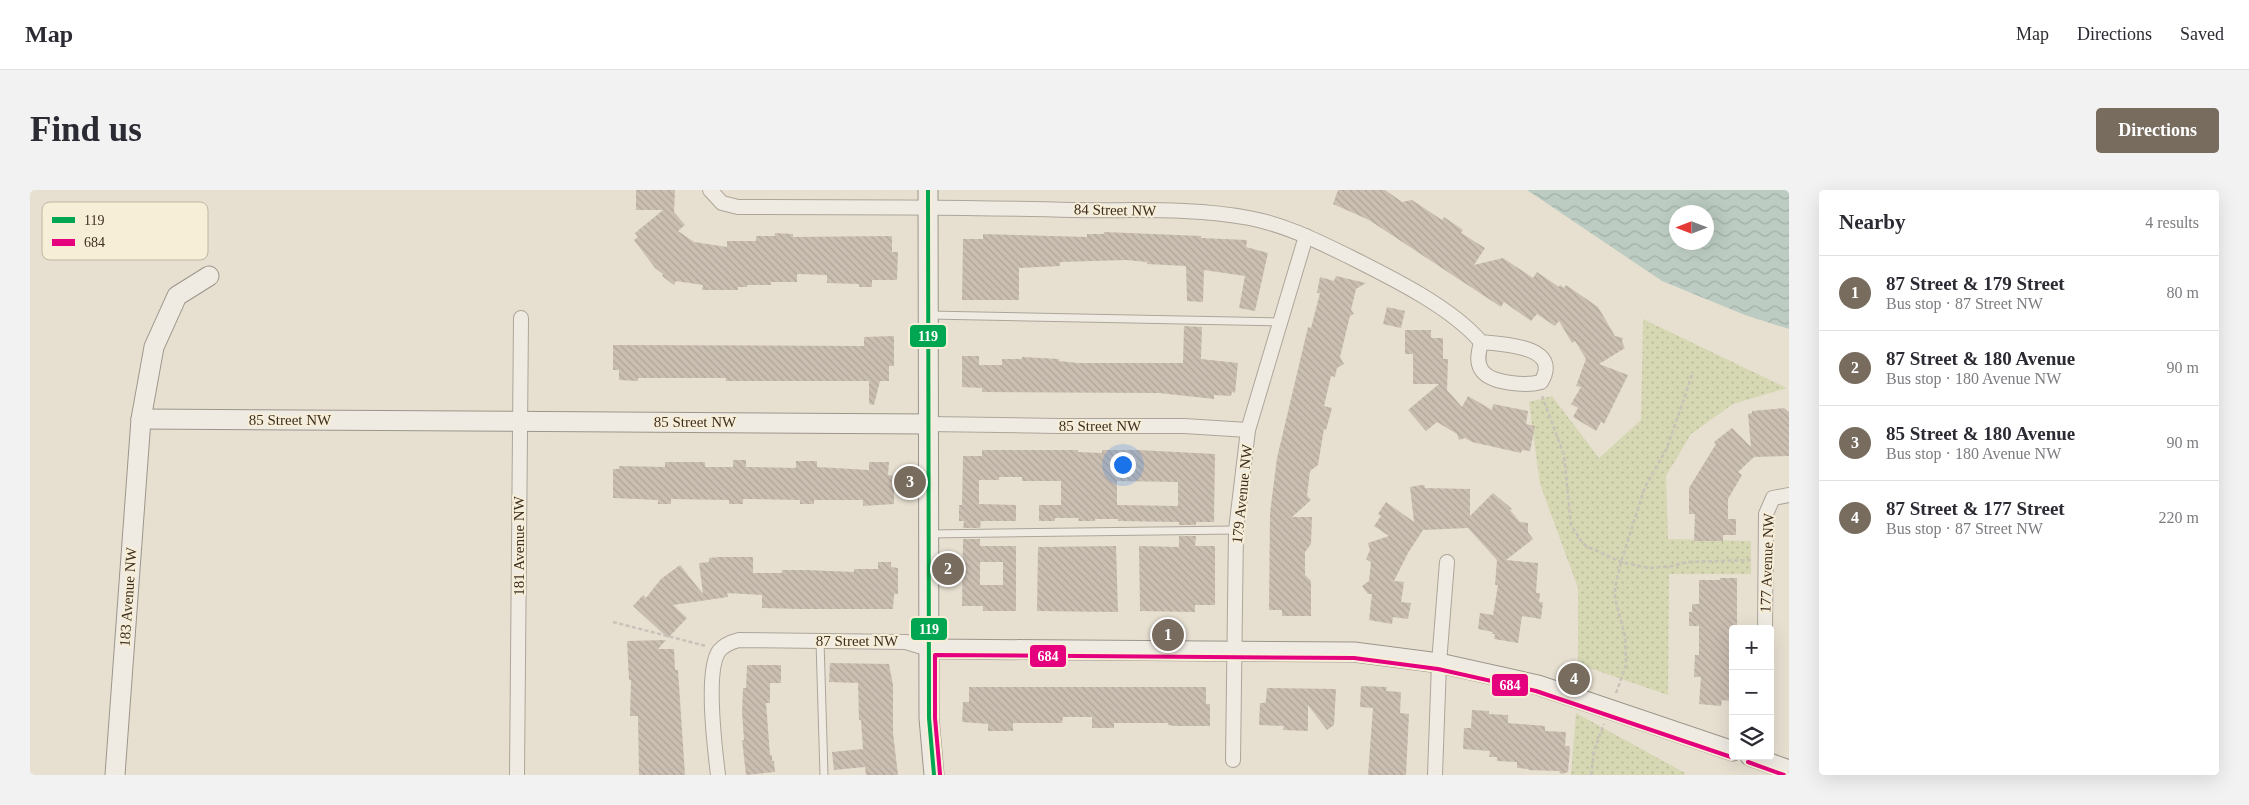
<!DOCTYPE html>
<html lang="en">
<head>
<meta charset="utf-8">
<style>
  :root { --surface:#fff; --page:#f2f2f3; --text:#2b2b33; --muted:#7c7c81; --line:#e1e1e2; --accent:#786c5e }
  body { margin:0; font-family:Georgia,serif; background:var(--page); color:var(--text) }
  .controls { position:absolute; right:15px; bottom:15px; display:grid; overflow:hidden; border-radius:5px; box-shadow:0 5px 20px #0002 }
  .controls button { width:45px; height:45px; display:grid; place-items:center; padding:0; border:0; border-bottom:1px solid var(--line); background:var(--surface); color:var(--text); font:25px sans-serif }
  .compass { position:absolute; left:1639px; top:15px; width:45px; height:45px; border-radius:50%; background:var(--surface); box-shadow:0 5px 20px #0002; rotate:270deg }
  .you { position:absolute; left:1092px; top:274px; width:18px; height:18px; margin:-12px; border:4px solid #fff; border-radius:50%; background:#1a73e8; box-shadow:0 0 0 8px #1a73e833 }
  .badge { display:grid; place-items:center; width:32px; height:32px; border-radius:50%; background:var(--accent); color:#fff; font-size:16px; font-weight:700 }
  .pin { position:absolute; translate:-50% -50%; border:2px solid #fff; box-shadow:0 1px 5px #0006 }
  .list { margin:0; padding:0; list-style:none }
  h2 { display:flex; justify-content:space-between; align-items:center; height:65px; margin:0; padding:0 20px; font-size:21px }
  h2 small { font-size:16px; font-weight:400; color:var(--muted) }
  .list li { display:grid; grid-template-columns:32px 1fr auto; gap:15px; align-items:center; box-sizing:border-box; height:75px; padding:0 20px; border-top:1px solid var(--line) }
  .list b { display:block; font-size:19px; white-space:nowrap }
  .list p { margin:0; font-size:16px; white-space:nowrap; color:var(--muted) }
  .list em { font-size:16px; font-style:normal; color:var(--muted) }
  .icon { flex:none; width:28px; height:28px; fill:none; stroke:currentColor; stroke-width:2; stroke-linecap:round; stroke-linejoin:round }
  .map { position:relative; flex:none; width:1759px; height:585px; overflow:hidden; border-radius:5px }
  header { display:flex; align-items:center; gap:30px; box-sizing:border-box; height:70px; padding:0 25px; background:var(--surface); border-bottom:1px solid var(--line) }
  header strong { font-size:24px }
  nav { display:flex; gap:28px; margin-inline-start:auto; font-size:18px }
  .intro { display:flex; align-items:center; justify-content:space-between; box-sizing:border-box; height:120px; padding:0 30px }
  h1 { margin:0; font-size:35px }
  .button { padding:12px 22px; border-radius:5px; background:var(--accent); color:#fff; font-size:18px; font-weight:700 }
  main { display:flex; gap:30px; padding:0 30px }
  aside { flex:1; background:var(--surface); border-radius:5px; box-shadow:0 5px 20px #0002 }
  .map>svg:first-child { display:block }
  .park { fill:url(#park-dots) }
  .water { fill:url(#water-waves); fill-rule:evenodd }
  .building { fill:url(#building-back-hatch); fill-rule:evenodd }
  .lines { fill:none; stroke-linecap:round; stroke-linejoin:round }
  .lane-casing { stroke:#ada599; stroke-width:9 }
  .street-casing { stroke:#ada599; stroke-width:16 }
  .secondary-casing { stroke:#9c958a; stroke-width:21 }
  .path { stroke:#c8c2b9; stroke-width:2.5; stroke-dasharray:4 2.5; stroke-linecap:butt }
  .lane { stroke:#efebe3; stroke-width:7 }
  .street { stroke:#efebe3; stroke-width:14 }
  .secondary { stroke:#efebe3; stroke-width:19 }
  .bus-1-casing { stroke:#f7eed8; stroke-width:8 }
  .bus-2-casing { stroke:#f7eed8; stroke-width:8 }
  .bus-1 { stroke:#00a651; stroke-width:4 }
  .bus-2 { stroke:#e5007d; stroke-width:4 }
  .labels { text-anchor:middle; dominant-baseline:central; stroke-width:4; stroke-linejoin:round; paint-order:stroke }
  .street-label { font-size:15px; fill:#3d2e20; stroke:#f7eed8 }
  .key { fill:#f7eed8; stroke:#bfb4a1; stroke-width:1 }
  .key-label { font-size:14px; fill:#3d2e20 }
  .line-badge { stroke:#f7eed8; stroke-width:2 }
  .badge-label { font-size:14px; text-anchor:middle; font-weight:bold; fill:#fff }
</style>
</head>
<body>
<header>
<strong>Map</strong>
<nav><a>Map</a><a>Directions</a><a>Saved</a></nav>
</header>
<div class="intro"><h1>Find us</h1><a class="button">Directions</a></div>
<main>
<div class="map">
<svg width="1759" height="585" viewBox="0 0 1759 585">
  <defs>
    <pattern id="park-dots" width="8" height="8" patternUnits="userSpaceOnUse" patternTransform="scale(1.25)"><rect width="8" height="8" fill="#d6d7b3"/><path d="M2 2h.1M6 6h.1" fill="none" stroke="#b9b99a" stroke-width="1.8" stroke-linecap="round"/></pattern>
    <pattern id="water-waves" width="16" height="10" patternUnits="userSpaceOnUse" patternTransform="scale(1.25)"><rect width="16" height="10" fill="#bcccc2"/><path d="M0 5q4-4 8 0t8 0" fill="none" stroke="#a2b0a6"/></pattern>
    <pattern id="building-back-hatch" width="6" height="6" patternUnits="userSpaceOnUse" patternTransform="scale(1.25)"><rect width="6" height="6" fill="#cbbfb2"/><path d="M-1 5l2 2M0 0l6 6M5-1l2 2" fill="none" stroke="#afa499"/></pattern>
  </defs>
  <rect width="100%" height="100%" fill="#e7e0d1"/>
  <g class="park">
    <path d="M1613,129L1757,198L1703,214L1661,244L1636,286L1638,349L1721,351V384H1639L1638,505L1548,474V398L1510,294L1499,212L1522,206L1569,268L1611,230Z"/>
    <path d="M1546,523L1655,583L1654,585H1541Z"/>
  </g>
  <path class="water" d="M1497,0H1759V139L1715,125L1632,91ZM1646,22H1676V52H1646Z"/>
  <g class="building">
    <path d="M606,0H645L644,22L655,35L648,41L664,52L697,57V51H726V46H745V43L763,44V47L862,46V62H868L867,90H842V97H829V94L797,93V85L767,84V92H741V95H717V97H708V100H672L673,95L646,91L644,95L632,86L633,84L625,78L604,50L608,47L605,43L633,20H606Z"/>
    <path d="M1308,0H1355L1372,12L1382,10L1412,30L1414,27L1433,40L1431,43L1455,58L1444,75L1473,68L1503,88L1507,82L1529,97L1530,95L1534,98L1536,95L1568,117L1585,146L1593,148L1592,152L1595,158L1569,174L1598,185L1574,234L1571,232L1566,241L1543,227L1548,218L1541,214L1551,197L1546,196L1556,169L1545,151L1542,153L1529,131L1525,136L1507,124L1501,131L1474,112L1471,117L1339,30L1303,14Z"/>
    <path d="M1074,42L1171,46V48L1217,50L1216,57L1238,63L1225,121L1209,118L1215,86L1174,80L1173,112L1157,111L1156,76L1117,74V72L1096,70L1030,72V76L989,78V110H932L933,49H953V44L1057,47V44H1074Z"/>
    <path d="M1306,86L1336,93L1326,99L1321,120L1324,124L1320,126L1310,167L1314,174L1307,178L1305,187L1301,186L1294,216L1302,218L1296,240L1294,239L1288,275L1280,281L1277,306L1281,310L1262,327H1282L1281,354L1275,362V385L1281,391V426H1252V420H1239L1240,323L1247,268L1278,137L1281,138L1290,103H1287L1290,87L1304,91Z"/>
    <path d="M1357,117L1375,121L1371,138L1353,134Z"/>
    <path d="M1154,136L1172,137L1171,169L1208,173L1205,203L1202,202L1201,206L1184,205V209L1129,203L952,202V198L932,197V166H949V175H972V169H992V167L1029,169V171L1048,173H1153Z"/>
    <path d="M1375,140H1401V148H1413V169H1418L1417,200L1432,217L1438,206L1462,220L1463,214L1498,221L1496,234L1505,236L1500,261L1492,260L1491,263L1442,252L1435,248L1429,250L1427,244L1407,232L1396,241L1378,220L1409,194H1383V164H1375Z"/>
    <path d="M864,146V176H859V191H850L844,215L839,214V191H696V188H608V191L589,190V180H583V155L834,156V147Z"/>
    <path d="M1754,218L1759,222V266L1724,267L1708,282L1712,285L1698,309V329H1706V345H1693V351H1664L1665,324H1659V298L1686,254L1684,252L1702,238L1721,257L1718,224L1722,223V221Z"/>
    <path d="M952,260H1048V262L1072,263V260H1108L1185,264L1184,332H1166V335H1149V332L1088,331V329H1065V331H1048L1049,328H1025V331H1009V315H1031V291H992V287H969V290H949V314L986,315V331H951L950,338H933L934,331H929V315H932L933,266H952ZM1087,291L1148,292V316L1087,315Z"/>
    <path d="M703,270H716V277L766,278V271H787V277L839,280V272H859L858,285L864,286V314L833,316V310H784V314H770V310L713,309V314H699V310L641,309V314H628V310L583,308V279H589V276L635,277V272H675V277H703Z"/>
    <path d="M1392,295H1394L1395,298L1440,299V326L1463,303L1482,319L1480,320L1490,332L1498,333V342L1503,349L1476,370L1508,373L1506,403H1510L1509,412H1513L1511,429L1492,426L1488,453L1464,449L1465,444H1462L1463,442L1448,439L1450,423L1463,425L1468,395H1465L1467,370L1438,338L1393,340L1378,363L1364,391L1374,392L1371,412L1381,413L1378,429L1363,427L1362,434L1339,430L1342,404H1338L1332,396L1339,391L1341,372L1336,369L1340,360L1338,353L1359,346L1344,336L1351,326L1348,324L1356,312L1384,332L1380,297Z"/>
    <path d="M1149,346H1166L1165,356H1185V415H1165V422L1110,421L1109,356L1149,357Z"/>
    <path d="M933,349H950V356H986V421H953V416H932ZM950,372H973V395H950Z"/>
    <path d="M1086,356L1088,422L1007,421L1008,357Z"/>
    <path d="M689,367H723V383H752V380H776L824,382V379H848V372H861V377L868,378V404H864L863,419H770L732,418V405L697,403L698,407L643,415L657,428L638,448L603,416L613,405L616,408L631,389L650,375L673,404L669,373L679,372V368Z"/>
    <path d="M1690,388H1707V435H1703V511L1692,510L1691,516L1669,514L1671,487H1664L1665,465H1669V436H1659V422H1662V414H1669V390H1690Z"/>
    <path d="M636,450L628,459H644L645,480H648L655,585H609L608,526H600L601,490H599L597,451Z"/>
    <path d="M800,473L859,474L863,495V543L868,585H836L835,577L804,580L802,562L833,559L831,530H829L828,493L799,492Z"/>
    <path d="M717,475H751V493H740V513H736L740,565H742V571H744L745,582L716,585L712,550H714L712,522L713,498H716Z"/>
    <path d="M1331,496L1357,497L1356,501L1371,502L1370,523L1379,524L1376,585H1338L1343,518L1330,517Z"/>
    <path d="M939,497H1176V514H1180V536H1145L1138,535V533H1084V538H1062V527H1033L1032,533H983V541H958V534L932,532L933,512H939Z"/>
    <path d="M1237,498L1306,499L1304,535L1297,540L1278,515V541L1253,540L1254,536L1229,535L1230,513H1235L1236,510Z"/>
    <path d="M1442,520L1459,521V524L1478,525V533L1515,536V541L1536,542L1535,556H1539L1540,559L1538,582L1531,584L1529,581L1498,580V579L1487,578V572L1467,571V567H1459L1460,561L1433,559L1434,538H1441Z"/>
  </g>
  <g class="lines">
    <g class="lane-casing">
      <g id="lane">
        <path d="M899,125L1250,132"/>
        <path d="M899,344L1206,340"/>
        <path d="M790,451L794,585"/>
      </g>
    </g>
    <g class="street-casing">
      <g id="street">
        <path d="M680,0L692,13L708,17C820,17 932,17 1044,20C1102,21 1162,17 1219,28C1256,35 1287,51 1320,67C1362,88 1421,117 1451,152C1449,161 1446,171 1451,179C1459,194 1497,196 1511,192C1533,156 1473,154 1451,152"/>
        <path d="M898,234L1029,236H1154L1218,240"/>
        <path d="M1735,439L1736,324L1743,308L1759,305"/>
        <path d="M1203,570L1206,340L1218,240L1276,46"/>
        <path d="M487,585L491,128"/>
        <path d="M688,585C685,560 675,481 689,461C694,455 701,452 709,450L876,452L899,459"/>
        <path d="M1405,585L1409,473L1417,372"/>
      </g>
    </g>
    <g class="secondary-casing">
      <g id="secondary">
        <path d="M898,0L899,528L904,585"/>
        <path d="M111,229L898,234"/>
        <path d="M899,459L1324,462L1409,473L1508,495L1703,561"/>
        <path d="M1720,566L1759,580"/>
        <path d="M85,585L111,229L124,157L147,106L179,86"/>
      </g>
    </g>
    <g class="path">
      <path d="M1512,206L1534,265L1541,335L1551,351L1556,356L1591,372L1619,378L1642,376L1658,372L1721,370"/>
      <path d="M583,432L676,456"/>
      <path d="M1586,503L1596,475L1595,446L1585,408V398L1591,372L1615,297L1637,258L1662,185"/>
      <path d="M1561,585L1564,561L1574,534"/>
    </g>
    <use href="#lane" class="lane"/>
    <use href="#street" class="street"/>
    <use href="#secondary" class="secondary"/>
    <g class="bus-1-casing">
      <path id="bus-1" d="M898,0L899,528L904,585"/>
    </g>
    <g class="bus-2-casing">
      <g id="bus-2">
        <path d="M1718,572L1754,585"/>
        <path d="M910,584L905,528V465L1324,468L1408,479L1506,501L1701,567"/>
      </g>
    </g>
    <use href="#bus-1" class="bus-1"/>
    <use href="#bus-2" class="bus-2"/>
  </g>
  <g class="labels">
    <g class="street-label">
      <text transform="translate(1085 20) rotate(1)">84 Street NW</text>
      <text x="260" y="230">85 Street NW</text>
      <text x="665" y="232">85 Street NW</text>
      <text x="1070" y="236">85 Street NW</text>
      <text transform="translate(1212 304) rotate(-84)">179 Avenue NW</text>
      <text transform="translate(489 356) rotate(-90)">181 Avenue NW</text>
      <text transform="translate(1737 373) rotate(-88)">177 Avenue NW</text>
      <text transform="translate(98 407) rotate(-86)">183 Avenue NW</text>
      <text x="827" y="451">87 Street NW</text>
    </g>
  </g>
  <rect x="12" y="12" width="166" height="58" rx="8" class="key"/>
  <rect x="22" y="27" width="23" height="6" fill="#00a651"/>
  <rect x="22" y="49" width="23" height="7" fill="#e5007d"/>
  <g class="key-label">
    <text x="54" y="35">119</text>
    <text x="54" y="57">684</text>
  </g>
  <g class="line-badge">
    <rect x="879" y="134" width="38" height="24" rx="5" fill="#00a651"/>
    <rect x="880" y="427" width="38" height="24" rx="5" fill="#00a651"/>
    <rect x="999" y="454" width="38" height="24" rx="5" fill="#e5007d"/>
    <rect x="1461" y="483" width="38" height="24" rx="5" fill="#e5007d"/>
  </g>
  <g class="badge-label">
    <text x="898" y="151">119</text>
    <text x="899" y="444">119</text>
    <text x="1018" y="471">684</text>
    <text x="1480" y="500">684</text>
  </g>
</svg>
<div class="controls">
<button>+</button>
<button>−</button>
<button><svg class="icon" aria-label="layers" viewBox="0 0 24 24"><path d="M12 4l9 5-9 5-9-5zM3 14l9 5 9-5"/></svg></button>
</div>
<svg class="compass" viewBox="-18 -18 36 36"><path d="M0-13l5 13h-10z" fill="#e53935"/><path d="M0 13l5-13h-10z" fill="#7c7c81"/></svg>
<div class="you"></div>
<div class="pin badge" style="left:1138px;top:445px">1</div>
<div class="pin badge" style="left:918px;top:379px">2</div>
<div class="pin badge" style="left:880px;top:292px">3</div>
<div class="pin badge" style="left:1544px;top:489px">4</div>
</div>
<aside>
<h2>Nearby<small>4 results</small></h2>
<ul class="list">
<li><span class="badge">1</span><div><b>87 Street &amp; 179 Street</b><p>Bus stop · 87 Street NW</p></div><em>80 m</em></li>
<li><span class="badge">2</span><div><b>87 Street &amp; 180 Avenue</b><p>Bus stop · 180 Avenue NW</p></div><em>90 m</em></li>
<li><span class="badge">3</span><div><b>85 Street &amp; 180 Avenue</b><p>Bus stop · 180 Avenue NW</p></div><em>90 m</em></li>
<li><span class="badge">4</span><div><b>87 Street &amp; 177 Street</b><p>Bus stop · 87 Street NW</p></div><em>220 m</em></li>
</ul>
</aside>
</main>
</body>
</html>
